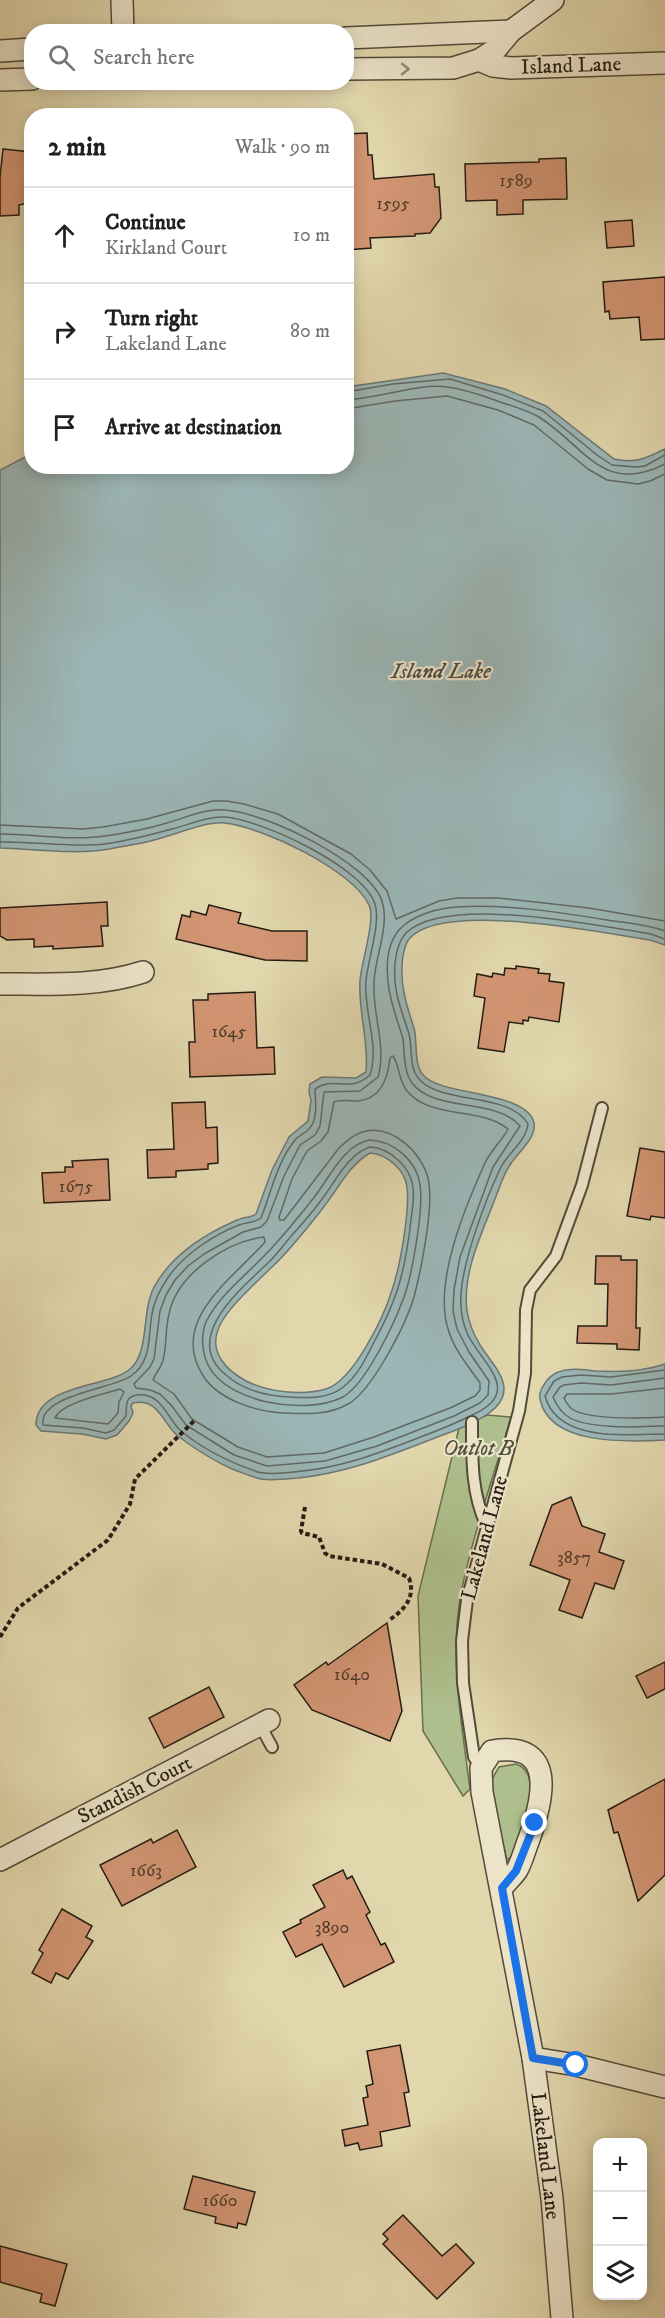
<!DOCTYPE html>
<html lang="en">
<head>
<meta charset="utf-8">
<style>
  :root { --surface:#fff; --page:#f6f6f6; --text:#202124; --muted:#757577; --line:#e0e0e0 }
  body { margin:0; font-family:"IM FELL DW Pica",serif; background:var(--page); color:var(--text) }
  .controls { position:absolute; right:18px; bottom:18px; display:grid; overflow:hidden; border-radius:12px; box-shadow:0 3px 15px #0003 }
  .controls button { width:54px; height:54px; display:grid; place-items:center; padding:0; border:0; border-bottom:2px solid var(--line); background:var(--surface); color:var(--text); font:30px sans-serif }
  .stop { position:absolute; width:18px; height:18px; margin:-14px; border:4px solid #1a73e8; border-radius:50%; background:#fff }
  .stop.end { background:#1a73e8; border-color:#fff; box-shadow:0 2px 6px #0008 }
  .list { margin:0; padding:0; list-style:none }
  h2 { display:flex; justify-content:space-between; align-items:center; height:78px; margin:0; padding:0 24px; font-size:26px }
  h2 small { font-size:20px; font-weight:400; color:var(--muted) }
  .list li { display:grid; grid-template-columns:39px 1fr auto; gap:18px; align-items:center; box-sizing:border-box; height:96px; padding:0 24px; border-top:2px solid var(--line) }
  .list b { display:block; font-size:22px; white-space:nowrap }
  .list p { margin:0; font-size:20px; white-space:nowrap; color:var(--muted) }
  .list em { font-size:20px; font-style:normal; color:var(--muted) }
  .icon { flex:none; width:33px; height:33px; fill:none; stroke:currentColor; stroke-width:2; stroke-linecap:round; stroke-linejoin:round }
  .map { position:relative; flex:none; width:665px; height:2318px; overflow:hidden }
  .search { position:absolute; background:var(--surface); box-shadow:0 3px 15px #0003; left:24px; top:24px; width:330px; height:66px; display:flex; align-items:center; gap:15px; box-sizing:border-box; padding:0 21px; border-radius:24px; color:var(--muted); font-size:22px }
  .panel { position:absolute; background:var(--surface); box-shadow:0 3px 15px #0003; left:24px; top:108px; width:330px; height:366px; border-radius:24px }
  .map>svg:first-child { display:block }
  .green { fill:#aebf8d; stroke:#696e50; stroke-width:1.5 }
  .water { fill:#9bb6b6; stroke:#6b7875; stroke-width:1.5; fill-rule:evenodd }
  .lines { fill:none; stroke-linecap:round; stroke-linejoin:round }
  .shore { stroke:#606964; stroke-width:1.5 }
  .building { fill:#d29573; stroke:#241c13; stroke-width:1.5 }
  .lane-casing { stroke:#534a39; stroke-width:14 }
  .street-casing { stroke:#534a39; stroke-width:24 }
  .path { stroke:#241c13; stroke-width:4; stroke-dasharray:4.5 3; stroke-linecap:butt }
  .lane { stroke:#ece4c9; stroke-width:10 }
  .street { stroke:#ece4c9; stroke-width:21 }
  .oneway { stroke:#928a77 }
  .route { stroke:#1a73e8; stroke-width:8 }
  .labels { text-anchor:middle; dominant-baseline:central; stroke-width:4.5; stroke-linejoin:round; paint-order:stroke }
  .number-label { font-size:18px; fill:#503a2b }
  .street-label { font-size:21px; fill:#241c13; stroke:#ece4c9 }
  .park-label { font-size:21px; font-style:italic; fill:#4d4d38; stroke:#ece4c9 }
  .water-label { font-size:22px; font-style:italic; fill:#484a44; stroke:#ece4c9 }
</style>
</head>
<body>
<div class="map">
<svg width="665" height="2318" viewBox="0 0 665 2318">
  <rect width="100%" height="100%" fill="#e1d6ac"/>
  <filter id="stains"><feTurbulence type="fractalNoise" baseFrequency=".00333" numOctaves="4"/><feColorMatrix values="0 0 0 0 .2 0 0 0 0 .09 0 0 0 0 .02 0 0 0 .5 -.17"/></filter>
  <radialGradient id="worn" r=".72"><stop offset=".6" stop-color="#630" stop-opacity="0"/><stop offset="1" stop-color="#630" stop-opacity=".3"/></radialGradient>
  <g class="green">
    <path d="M487,1415L511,1417C494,1475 473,1534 461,1593C449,1657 462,1726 470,1789L463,1796L423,1731L418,1596L459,1428Z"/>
    <path d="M516,1764C547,1774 519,1835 512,1856L507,1860L492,1799L491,1781L499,1767Z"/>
  </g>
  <g class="water">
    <path d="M443,373L505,389L546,406L614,459C635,464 647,458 665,449V945L650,940C602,933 442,900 409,939C405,944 404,950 403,956C399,982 406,1004 414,1028C418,1043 413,1065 424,1076C443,1096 527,1091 534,1123C537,1138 517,1153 510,1165C503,1175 500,1187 495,1199C482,1233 462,1273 467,1311C469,1323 474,1335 480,1345C494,1367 521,1390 489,1413C471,1426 447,1433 427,1441C383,1458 345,1473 298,1478C286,1479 272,1481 261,1479C251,1477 241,1472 232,1469C214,1461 194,1448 179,1437C163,1425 159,1397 133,1403L131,1406L133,1413L129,1421L117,1435L106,1439L82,1434L41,1431L36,1425C36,1384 108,1388 130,1369C150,1352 141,1312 154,1287C171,1256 203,1235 235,1221C242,1217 250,1218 256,1214L272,1170L289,1137L308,1121L311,1100L309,1092L310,1084L322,1077L356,1078L366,1072C369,1041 358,1011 360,981C361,963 376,919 369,905C353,870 262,827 225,823C205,821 175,835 154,840C140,844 124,846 109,849C75,855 35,849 0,848V470L31,454L32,466H346L347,387ZM370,1153C387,1154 405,1170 407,1187C410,1211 400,1267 392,1290C384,1317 353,1381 326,1389C302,1396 268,1392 246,1381C226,1370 208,1352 219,1327C227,1308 258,1281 273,1266C291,1249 308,1227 323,1208C338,1189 349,1165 370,1153Z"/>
    <path d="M665,1364V1440C629,1442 549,1446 540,1399C538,1390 548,1377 556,1373C568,1367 584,1370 597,1371C617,1372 646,1371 665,1364Z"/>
  </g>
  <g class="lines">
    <g class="shore">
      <path d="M346,392L393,384L450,379L503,395L543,411L597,455L612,465L636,467L645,466L665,455"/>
      <path d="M346,400C377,399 417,383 447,387C464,389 484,396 500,402C513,406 527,410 539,417C585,446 603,496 665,464"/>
      <path d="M346,409L395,401L447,396L498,410L534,425L588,469L607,480L638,484L650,481L665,474"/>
      <path d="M0,825L83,829L103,827L147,819L213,801H227L244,804L278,814L351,854L370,870L387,891L396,919L439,901L457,898H498L589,908L665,921"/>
      <path d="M0,834C35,834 71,841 105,836C126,833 147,829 167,823C185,818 206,808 225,810C264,812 369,862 382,901C390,925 375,957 374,982C372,1014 387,1046 378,1077L360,1091L324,1092L320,1126L315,1135L300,1145L284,1176L267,1221L261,1227L243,1232L204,1254L188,1266L175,1280L166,1295L160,1311L154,1359L150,1367L134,1384L136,1388L150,1390L160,1394L171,1405L186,1425L234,1455L267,1466L325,1461L377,1446L454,1416L480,1403L488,1395L489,1381L469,1352L457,1329L453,1311L454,1290L460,1257L493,1167L520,1126C495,1097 435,1113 412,1083C403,1070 405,1054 403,1039C401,1031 397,1022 395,1013C387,989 381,951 399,930C412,915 439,908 457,907C507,904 558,912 607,920C626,923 646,924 665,931"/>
      <path d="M0,842C35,841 70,848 105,844C127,841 150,835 172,829C188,825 208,816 225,817C262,820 363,867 375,904C381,922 368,960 366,980C363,1011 380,1045 370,1075C349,1094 335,1075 315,1089C315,1100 318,1114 312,1125C308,1133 300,1134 295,1140C277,1162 271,1193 261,1218C254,1223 247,1222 239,1225C213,1235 185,1254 169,1276C162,1286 156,1297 153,1309C147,1333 154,1360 131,1376C113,1389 38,1395 43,1425L83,1428L106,1433L114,1430L126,1416C127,1406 124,1397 137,1395C162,1392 167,1419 181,1431C203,1449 231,1463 258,1472C269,1475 282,1473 294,1472C339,1468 371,1456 413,1440C431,1433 450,1426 468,1417"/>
      <path d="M393,1056C400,1066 398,1080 407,1091C431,1120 480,1106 508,1129C502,1141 491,1150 485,1163C465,1207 432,1285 449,1332C455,1351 469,1367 480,1383V1390L475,1396L450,1408L374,1437L324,1453L267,1457L238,1447L192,1419L174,1394L153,1380C155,1374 161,1368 163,1360C167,1346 165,1329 169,1314C177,1274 226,1242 264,1237L265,1242C235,1277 169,1319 202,1374C217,1400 257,1412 285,1413C307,1414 329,1415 348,1404C372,1391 406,1324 414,1297C421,1270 433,1211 429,1184C426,1157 395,1125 366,1131C355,1133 347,1141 339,1148L284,1220H280L279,1217L292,1179L307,1151L321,1141L328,1132L334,1102C341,1099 350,1101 358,1101C381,1099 388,1078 390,1058Z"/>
      <path d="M370,1140C394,1141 417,1161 420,1185C424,1208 412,1275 404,1297C395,1322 366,1384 343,1397C321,1408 290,1407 267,1402C238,1395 206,1380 203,1347C202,1339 203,1327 207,1320C220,1295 245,1276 264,1256C281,1239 297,1219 312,1200C328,1181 343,1144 370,1140Z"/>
      <path d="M370,1147C390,1148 411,1167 413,1188C415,1201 411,1215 410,1228C404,1276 396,1302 373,1344C365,1360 357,1377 342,1388C328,1399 306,1398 289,1397C267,1396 243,1390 226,1375C180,1338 242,1288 269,1262C278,1253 285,1243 293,1234C302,1224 311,1214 319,1203C334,1185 347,1154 370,1147Z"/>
      <path d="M665,1370L611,1377L581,1375L562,1377L554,1381L545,1396C558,1443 627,1434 665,1434"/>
      <path d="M665,1378L611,1385L581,1383L564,1385L560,1387L553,1397C556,1404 560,1411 567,1416C586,1430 642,1427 665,1426"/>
      <path d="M665,1388L611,1394H567L564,1398C566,1402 568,1406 572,1409C588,1420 645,1418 665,1417"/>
      <path d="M120,1389L124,1392L119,1402L118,1413L108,1424L55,1418C61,1403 104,1394 120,1389Z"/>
      <path d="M472,1415C524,1392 483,1365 468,1335C462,1322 460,1308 461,1294C463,1260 486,1198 501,1167C509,1152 526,1141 528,1124C511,1093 444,1104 421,1081C408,1069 413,1049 409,1034C405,1021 400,1008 397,995C393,977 393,947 406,933C446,894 598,926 651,934L665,939"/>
    </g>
  </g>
  <g class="building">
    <path d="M367,133L368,155H372L374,179L434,174L435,187H439L441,218L430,233L415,234V236L370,238L371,248L346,250V134Z"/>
    <path d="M3,149L31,152L28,187L32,189V202L19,205V215L0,216V177Z"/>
    <path d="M566,158L567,199L523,200V214L497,215V200L466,201L465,164L539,162V159Z"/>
    <path d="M632,220L634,246L607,248L605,222Z"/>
    <path d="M665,277V339L641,340L639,317L610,319L609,311L605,312L603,282Z"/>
    <path d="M107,902L108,926H101L103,946L53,949V946L34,947V939L7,940L0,936V908Z"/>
    <path d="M209,905L241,913L238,923L272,931H307V961L265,960L176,939L182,915L190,917L191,911L206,915Z"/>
    <path d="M516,966L539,969L538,973L550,974L549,981L564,983L559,1022L529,1017L528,1021L523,1020V1024L509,1022L504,1052L478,1048L485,998L474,996L477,974L492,977L493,973L504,975L505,968L516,969Z"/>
    <path d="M255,992L257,1048L274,1047L275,1074L190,1077L189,1042H195L193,1000H208V994Z"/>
    <path d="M205,1102L206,1128L217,1127L218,1163L208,1164V1169L176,1171V1177L148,1178L147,1150L174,1149L172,1103Z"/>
    <path d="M640,1148L665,1152V1218L651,1216L650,1220L627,1216Z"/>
    <path d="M108,1159L110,1200L44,1203L42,1173L65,1172V1167H73L72,1161Z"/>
    <path d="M596,1256H621V1260H637L636,1328H640L639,1350L617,1349V1344L577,1343L578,1326H607L608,1284H595Z"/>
    <path d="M571,1497L582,1526L605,1534L599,1552L624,1561L614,1589L595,1583L582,1618L559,1610L570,1580L530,1565L552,1505Z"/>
    <path d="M387,1623L402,1711L390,1741L312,1710L294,1685L326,1662L328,1665Z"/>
    <path d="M665,1662V1689L647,1698L636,1676Z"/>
    <path d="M209,1687L224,1717L164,1748L149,1718Z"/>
    <path d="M665,1779V1875L638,1901L618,1832L614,1833L608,1810Z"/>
    <path d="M177,1830L196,1867L122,1906L100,1865L151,1839L153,1843Z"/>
    <path d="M343,1870L347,1879L352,1876L370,1912L366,1915L381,1945L385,1943L394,1962L344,1987L322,1944L296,1957L283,1932L301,1923L300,1920L325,1907L313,1885Z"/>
    <path d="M62,1909L92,1926L86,1937L93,1941L68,1979L56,1973L51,1983L32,1973L43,1953L39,1950Z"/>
    <path d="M400,2045L409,2092L404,2093L410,2126L380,2132L382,2146L360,2150L358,2143L345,2146L342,2130L368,2125L363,2098L368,2097L366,2086L373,2084L367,2051Z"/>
    <path d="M193,2176L255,2192L246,2225L238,2223L237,2228L215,2223L216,2217L184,2209Z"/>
    <path d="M403,2215L442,2256L456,2244L474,2263L437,2299L383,2244L388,2239L383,2234Z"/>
    <path d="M0,2246L67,2264L55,2306L40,2302L42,2294L0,2282Z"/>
  </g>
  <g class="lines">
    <g class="lane-casing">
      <g id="lane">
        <path d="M472,1422C472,1456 471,1495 487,1526"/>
        <path d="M260,1725L272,1747"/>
        <path d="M481,1768L474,1757L463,1683L462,1641L467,1600L519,1411L525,1373L526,1310L530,1290L556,1256L582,1185L602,1108"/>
      </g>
    </g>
    <g class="street-casing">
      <g id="street">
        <path d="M122,0L123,32"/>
        <path d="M346,38L511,31"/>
        <path d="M0,51L32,49"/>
        <path d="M479,60L493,66L511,68L665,63"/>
        <path d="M346,69L453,68L479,60L496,49L511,31L553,0"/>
        <path d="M0,80L32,79"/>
        <path d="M0,984C48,984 97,987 143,972"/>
        <path d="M0,1860L269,1720"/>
        <path d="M502,1888C506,1882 513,1876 517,1870C522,1861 525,1849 529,1839C543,1800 558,1740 492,1751L481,1768L482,1792L533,2058L552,2198L562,2318"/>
        <path d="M533,2058L576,2065L665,2087"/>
      </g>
    </g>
    <g class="path">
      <path d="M305,1507L301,1531L302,1533L319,1537L325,1553L329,1556L382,1564L409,1578C416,1598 404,1610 388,1621"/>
      <path d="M0,1637L18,1608L108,1540L130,1504L135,1479L194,1421"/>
    </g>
    <use href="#lane" class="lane"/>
    <use href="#street" class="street"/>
  </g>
  <defs><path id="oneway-chevron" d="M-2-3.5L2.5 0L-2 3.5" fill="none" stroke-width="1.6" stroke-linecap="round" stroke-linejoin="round" transform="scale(1.5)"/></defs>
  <use class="oneway" href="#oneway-chevron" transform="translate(405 69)"/>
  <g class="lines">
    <path class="route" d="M535,1823L516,1871L502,1888L533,2058L576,2065"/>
  </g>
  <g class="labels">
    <g class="number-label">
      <text x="516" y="181">1589</text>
      <text x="393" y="204">1595</text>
      <text x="229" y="1032">1645</text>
      <text x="76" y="1187">1675</text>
      <text x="574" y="1558">3857</text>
      <text x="352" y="1675">1640</text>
      <text x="146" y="1871">1663</text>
      <text x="332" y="1928">3890</text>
      <text x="220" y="2201">1660</text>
    </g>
    <g class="street-label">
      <text transform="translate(571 66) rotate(-2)">Island Lane</text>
      <text transform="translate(485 1538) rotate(-75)">Lakeland Lane</text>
      <text transform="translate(135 1790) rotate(-27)">Standish Court</text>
      <text transform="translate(545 2156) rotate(83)">Lakeland Lane</text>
    </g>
    <g class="park-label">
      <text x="478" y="1449">Outlot B</text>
    </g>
    <g class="water-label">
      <text x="441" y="671">Island Lake</text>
    </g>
  </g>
  <rect width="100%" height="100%" filter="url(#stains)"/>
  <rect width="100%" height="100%" fill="url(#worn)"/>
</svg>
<div class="controls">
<button>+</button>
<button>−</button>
<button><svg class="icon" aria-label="layers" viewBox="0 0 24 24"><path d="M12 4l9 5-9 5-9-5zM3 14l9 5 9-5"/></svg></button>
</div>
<div class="stop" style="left:576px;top:2065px"></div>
<div class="stop end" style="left:535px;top:1823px"></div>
<div class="search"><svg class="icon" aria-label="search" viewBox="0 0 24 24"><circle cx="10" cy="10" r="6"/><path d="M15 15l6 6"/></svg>Search here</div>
<section class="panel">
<h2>2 min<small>Walk · 90 m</small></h2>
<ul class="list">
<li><svg class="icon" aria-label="ahead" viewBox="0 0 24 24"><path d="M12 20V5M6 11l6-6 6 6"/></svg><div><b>Continue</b><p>Kirkland Court</p></div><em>10 m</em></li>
<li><svg class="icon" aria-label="right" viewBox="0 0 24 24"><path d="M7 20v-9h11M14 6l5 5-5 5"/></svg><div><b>Turn right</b><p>Lakeland Lane</p></div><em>80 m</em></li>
<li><svg class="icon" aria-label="arrive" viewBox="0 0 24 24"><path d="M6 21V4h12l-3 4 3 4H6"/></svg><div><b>Arrive at destination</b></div></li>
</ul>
</section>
</div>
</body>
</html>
